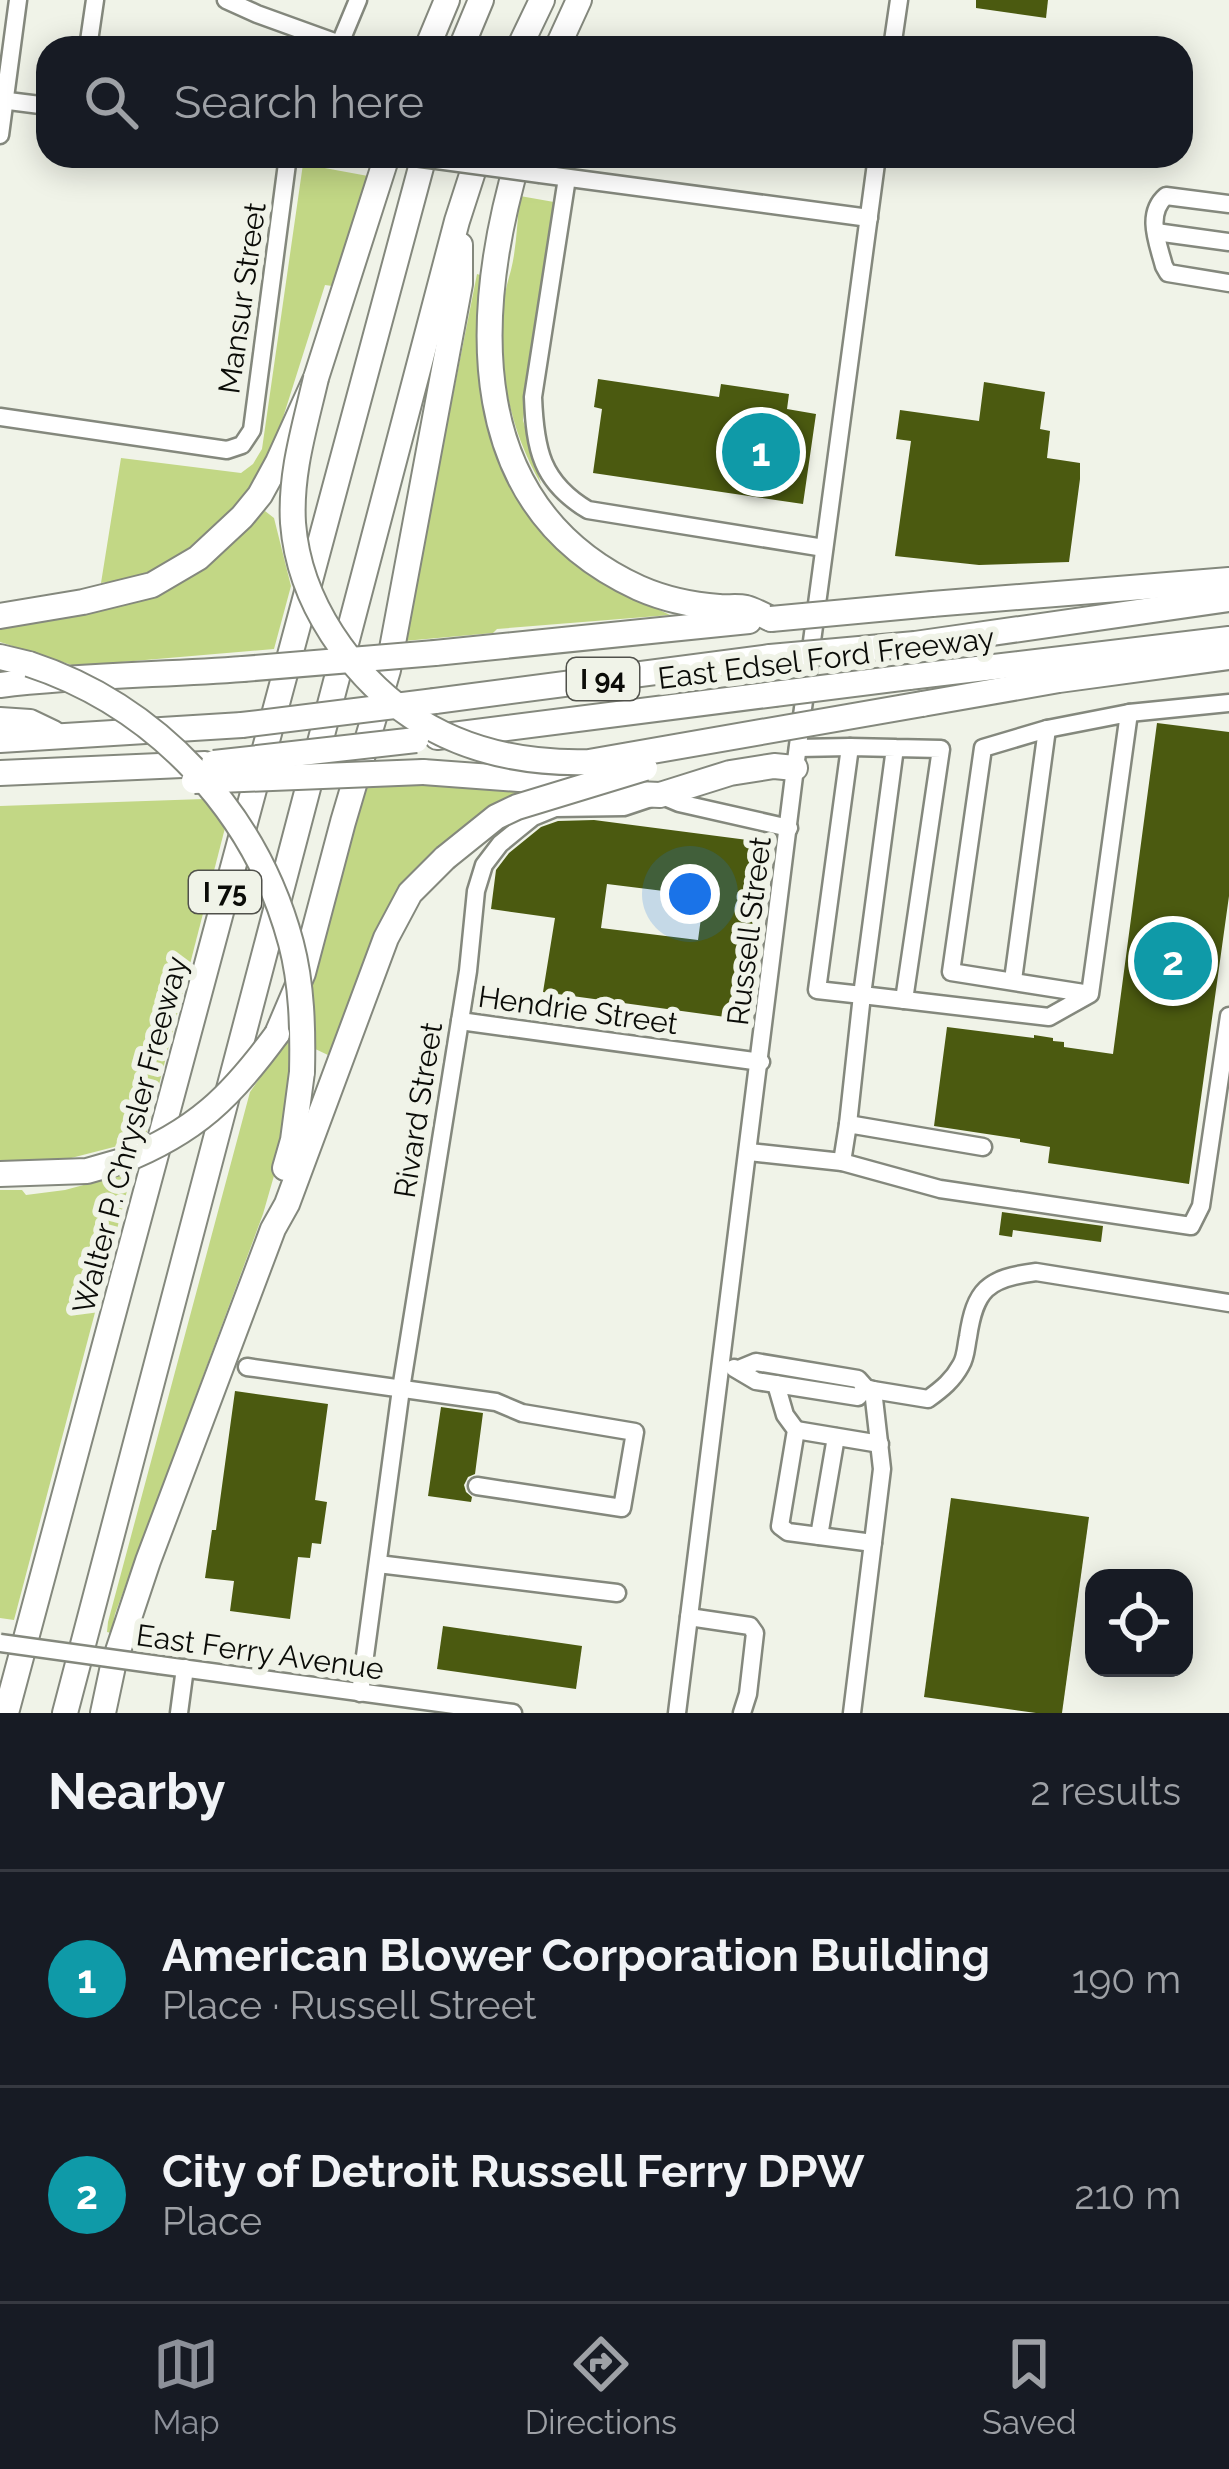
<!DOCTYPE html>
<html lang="en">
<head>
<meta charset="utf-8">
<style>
  :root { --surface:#171b24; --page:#20242c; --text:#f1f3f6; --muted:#9ea1a6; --line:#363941; --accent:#8c9099 }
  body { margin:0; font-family:Raleway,sans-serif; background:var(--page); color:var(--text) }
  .controls { position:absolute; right:36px; bottom:36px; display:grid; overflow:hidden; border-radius:24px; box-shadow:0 6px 30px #0003 }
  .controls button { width:108px; height:108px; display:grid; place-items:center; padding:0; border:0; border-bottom:3px solid var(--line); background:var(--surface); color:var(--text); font:60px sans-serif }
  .you { position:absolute; left:690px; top:894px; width:42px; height:42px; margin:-30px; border:9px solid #fff; border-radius:50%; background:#1a73e8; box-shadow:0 0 0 18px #1a73e833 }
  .badge { display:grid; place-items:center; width:78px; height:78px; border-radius:50%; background:var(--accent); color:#fff; font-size:39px; font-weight:700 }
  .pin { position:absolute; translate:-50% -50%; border:6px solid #fff; box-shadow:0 3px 12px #0006 }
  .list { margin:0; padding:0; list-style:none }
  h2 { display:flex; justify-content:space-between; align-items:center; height:156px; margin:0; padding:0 48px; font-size:51px }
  h2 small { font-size:39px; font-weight:400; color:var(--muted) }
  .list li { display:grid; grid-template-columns:78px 1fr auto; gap:36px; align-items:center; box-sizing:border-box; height:216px; padding:0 48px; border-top:3px solid var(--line) }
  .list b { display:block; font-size:45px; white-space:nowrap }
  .list p { margin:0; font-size:39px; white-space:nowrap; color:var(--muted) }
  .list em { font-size:39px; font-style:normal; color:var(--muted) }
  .icon { flex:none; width:66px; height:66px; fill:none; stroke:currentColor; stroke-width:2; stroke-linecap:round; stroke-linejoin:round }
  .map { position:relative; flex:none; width:1229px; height:1713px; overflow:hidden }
  .search { position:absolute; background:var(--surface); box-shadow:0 6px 30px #0003; left:36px; right:36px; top:36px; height:132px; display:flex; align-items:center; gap:30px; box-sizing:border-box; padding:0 42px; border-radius:36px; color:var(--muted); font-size:45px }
  .sheet { height:588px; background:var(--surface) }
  nav { display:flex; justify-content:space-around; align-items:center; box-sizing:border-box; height:168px; border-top:3px solid var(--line); background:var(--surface); font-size:33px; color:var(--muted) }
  nav a { display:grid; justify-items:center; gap:6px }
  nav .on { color:var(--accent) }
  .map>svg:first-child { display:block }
  .green { fill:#c2d785 }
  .building { fill:#4b5a10; fill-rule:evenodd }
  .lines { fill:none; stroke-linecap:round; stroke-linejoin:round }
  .minor-casing { stroke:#84887d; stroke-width:21 }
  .highway-casing { stroke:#84887d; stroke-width:28 }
  .minor { stroke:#fff; stroke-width:16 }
  .highway { stroke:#fff; stroke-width:24 }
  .minor-bridge-casing { stroke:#84887d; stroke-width:21; stroke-linecap:butt }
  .highway-bridge-casing { stroke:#84887d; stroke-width:28; stroke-linecap:butt }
  .minor-bridge { stroke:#fff; stroke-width:16 }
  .highway-bridge { stroke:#fff; stroke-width:24 }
  .labels { text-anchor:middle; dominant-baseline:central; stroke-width:12; stroke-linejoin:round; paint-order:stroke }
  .shield { fill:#f0f3e8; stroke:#50514b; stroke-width:3 }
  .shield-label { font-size:27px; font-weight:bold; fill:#0b0c08 }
  .street-label { font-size:30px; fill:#0b0c08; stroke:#f0f3e8 }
</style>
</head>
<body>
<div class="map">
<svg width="1229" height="1713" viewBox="0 0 1229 1713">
  <rect width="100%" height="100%" fill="#f0f3e8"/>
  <g class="green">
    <path d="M303,164L368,176L332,286L325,285L274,446L246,497L184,552L161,566L134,578L101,583L121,458L241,473L253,464L262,449Z"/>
    <path d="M520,196L554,202L523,420L541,484C511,432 499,375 502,315C503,299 507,284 511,270C517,246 517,220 520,196Z"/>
    <path d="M477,274L483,276L485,401L497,459L499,458L624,593L670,615L497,629L493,633L404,641Z"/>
    <path d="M265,511L274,518L291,586L274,649L75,666L0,642V623L221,552Z"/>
    <path d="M413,783L546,792L384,921L328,1055L311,1047L263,1214L115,1614L111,1633L107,1632L108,1622L250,1092L295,1028L316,974L365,787Z"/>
    <path d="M204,799L225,828L145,1139L40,1166L0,1164V806Z"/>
    <path d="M132,1172L14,1620L0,1618V1190H22L26,1195L65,1190Z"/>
  </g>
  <g class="building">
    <path d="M976,0H1048L1046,18L976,8Z"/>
    <path d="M598,379L719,397L721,384L789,394L787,409L816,414L803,504L593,473L602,409L594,407Z"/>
    <path d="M984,382L1045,392L1040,429L1050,431L1047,458L1080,463V479L1069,562L979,565L895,556L911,441L896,439L900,410L979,421Z"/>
    <path d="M1157,723L1229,732V896L1189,1184L1048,1163L1050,1147L1020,1142V1139L934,1126L947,1027L1034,1038V1035L1053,1038V1041L1064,1042V1047L1113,1054Z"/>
    <path d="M594,820L763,842L740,1019L543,992L555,918L491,909L496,870L509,853L541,827L558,821ZM607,884L704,896L698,940L601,928Z"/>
    <path d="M1002,1212L1103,1226L1101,1242L1013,1230L1012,1237L999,1235Z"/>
    <path d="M235,1391L328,1404L315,1500L327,1502L321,1544L312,1543L310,1558L298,1557L290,1619L230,1611L234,1581L205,1578L212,1530H216Z"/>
    <path d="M441,1407L483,1413L475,1474L468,1477L464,1485L466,1492L472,1497L471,1502L428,1496Z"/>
    <path d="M951,1498L1089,1517L1062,1713H1036L924,1697Z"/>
    <path d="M443,1626L582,1646L576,1689L437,1669Z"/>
  </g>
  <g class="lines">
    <g class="minor-casing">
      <g id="minor">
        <path d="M226,0L257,14L340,44"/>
        <path d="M88,48L95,0"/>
        <path d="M338,48L358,0"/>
        <path d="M892,48L899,0"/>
        <path d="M0,100L48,106"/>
        <path d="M0,135L18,0"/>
        <path d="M540,174L869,218"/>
        <path d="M567,178L533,397C535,449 541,482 588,510L824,548"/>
        <path d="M1229,204L1166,196C1145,214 1158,243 1164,266L1168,273L1229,283"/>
        <path d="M1156,232L1229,242"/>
        <path d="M0,417L227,450L242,445L252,430L288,156"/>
        <path d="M1129,713L1229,703"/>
        <path d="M798,748L850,747"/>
        <path d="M895,748L862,995L817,990L850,747L941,749L904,1000"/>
        <path d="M1013,980L1047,729"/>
        <path d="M460,1021L761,1062"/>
        <path d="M848,1124L862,995L1049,1017L1090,994L1129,713L1047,729L983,748L951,972L1090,994"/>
        <path d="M749,1152L842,1162L848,1124L983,1147"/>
        <path d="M842,1162L940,1189L1191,1226L1201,1206L1229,1016"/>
        <path d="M247,1367L496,1402L522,1413L635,1432L622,1508L477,1486"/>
        <path d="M734,1368L756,1381L858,1397L866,1388"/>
        <path d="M739,1369L756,1362L858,1379L866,1388L873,1390L882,1469L852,1713"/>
        <path d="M776,1384L785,1415L796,1430L780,1526L788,1532L873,1543"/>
        <path d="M873,1390L928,1399C942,1389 953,1380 961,1365C966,1357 966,1346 968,1337C975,1290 987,1278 1036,1272L1229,1303"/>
        <path d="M796,1430L880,1444"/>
        <path d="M819,1536L836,1437"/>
        <path d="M378,1564L617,1593"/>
        <path d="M689,1617L750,1626L755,1633L748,1694L742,1713"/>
        <path d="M159,1665L513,1713"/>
        <path d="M360,1693L401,1389L468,971L476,891L484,865L500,844L517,830L533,817L555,808L624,807L660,795L679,803L789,828"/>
        <path d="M179,1713L185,1668"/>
        <path d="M677,1713L795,768L877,156"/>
      </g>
    </g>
    <g class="highway-casing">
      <g id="highway">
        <path d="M427,48L447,0"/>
        <path d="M461,48L481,0"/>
        <path d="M519,48L542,0"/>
        <path d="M557,48L579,0"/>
        <path d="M519,156C472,315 462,507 639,588C664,599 691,605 719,607C727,608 737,606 746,608C754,610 763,615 771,619"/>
        <path d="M932,604L1229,580"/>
        <path d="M0,616L83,602L152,585L198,558L242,517L260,495L278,462L316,378L387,156"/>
        <path d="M915,644L1229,599"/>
        <path d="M435,653L749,621"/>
        <path d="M0,657L29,664"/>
        <path d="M909,677L1229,639"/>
        <path d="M0,685C80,675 162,675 243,669"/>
        <path d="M435,701L770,657"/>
        <path d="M922,704L1059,680L1229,657"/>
        <path d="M0,720L30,722L53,733"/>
        <path d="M437,737L774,694"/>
        <path d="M0,740L242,725"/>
        <path d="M423,772L519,779L614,793L660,795L730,773L774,766L795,768"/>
        <path d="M0,773L205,764"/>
        <path d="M277,1034L303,973L343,822L388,670L460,284V245"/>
        <path d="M285,1168L293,1140L302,1072"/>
        <path d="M0,1174L87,1171L122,1161"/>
        <path d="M6,1713L424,156"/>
        <path d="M65,1713L457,221L478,156"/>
        <path d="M103,1713L113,1666L148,1561L273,1229L287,1204L386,938L410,893L445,858"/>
      </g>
    </g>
    <use href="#minor" class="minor"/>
    <use href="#highway" class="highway"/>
    <g class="minor-bridge-casing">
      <g id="minor-bridge">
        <path d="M407,156L540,174"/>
        <path d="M0,1643L159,1665"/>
      </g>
    </g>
    <g class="highway-bridge-casing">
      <g id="highway-bridge">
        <path d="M316,378C305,426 290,473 293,523C296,562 310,600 332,634C392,726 480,765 589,762L922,704"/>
        <path d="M771,619L932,604"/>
        <path d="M770,657L915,644"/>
        <path d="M29,664C157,706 256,812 291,943C302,985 303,1029 302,1072"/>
        <path d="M243,669L435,653"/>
        <path d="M774,694L909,677"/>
        <path d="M242,725L435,701"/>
        <path d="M214,763L416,740"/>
        <path d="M194,781L423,772"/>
        <path d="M445,858L496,817L517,807L645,768"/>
        <path d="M122,1161C195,1132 231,1097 277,1034"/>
      </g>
    </g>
    <use href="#minor-bridge" class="minor-bridge"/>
    <use href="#highway-bridge" class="highway-bridge"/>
  </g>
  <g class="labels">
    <g class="shield">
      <rect x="567" y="658" width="72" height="42" rx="9"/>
      <rect x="189" y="871" width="72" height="42" rx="9"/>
    </g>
    <g class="shield-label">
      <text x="603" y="679">I 94</text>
      <text x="225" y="892">I 75</text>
    </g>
    <g class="street-label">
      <text transform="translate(242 298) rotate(-82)">Mansur Street</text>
      <text transform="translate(826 658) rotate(-7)">East Edsel Ford Freeway</text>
      <text transform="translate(749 931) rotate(-83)">Russell Street</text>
      <text transform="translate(578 1010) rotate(8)">Hendrie Street</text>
      <text transform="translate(418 1110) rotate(-81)">Rivard Street</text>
      <text transform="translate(130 1135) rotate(-75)">Walter P. Chrysler Freeway</text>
      <text transform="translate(260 1652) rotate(8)">East Ferry Avenue</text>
    </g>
  </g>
</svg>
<div class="controls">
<button><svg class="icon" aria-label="locate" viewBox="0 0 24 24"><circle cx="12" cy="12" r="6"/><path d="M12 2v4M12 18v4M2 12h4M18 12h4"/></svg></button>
</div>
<div class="you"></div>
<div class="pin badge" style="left:761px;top:452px;background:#0f9aa8">1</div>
<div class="pin badge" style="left:1173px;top:961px;background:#0f9aa8">2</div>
<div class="search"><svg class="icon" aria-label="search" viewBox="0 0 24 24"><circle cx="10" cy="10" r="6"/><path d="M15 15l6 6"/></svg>Search here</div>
</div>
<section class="sheet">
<h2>Nearby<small>2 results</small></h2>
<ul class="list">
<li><span class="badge" style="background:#0f9aa8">1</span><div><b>American Blower Corporation Building</b><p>Place · Russell Street</p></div><em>190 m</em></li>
<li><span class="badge" style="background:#0f9aa8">2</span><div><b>City of Detroit Russell Ferry DPW</b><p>Place</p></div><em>210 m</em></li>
</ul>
</section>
<nav>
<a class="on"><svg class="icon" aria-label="map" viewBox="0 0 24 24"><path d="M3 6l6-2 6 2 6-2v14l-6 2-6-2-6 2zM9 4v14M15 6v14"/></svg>Map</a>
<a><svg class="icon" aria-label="directions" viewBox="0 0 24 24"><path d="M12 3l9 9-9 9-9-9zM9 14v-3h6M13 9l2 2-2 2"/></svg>Directions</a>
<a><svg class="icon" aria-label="saved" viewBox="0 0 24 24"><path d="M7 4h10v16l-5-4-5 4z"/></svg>Saved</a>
</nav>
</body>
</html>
